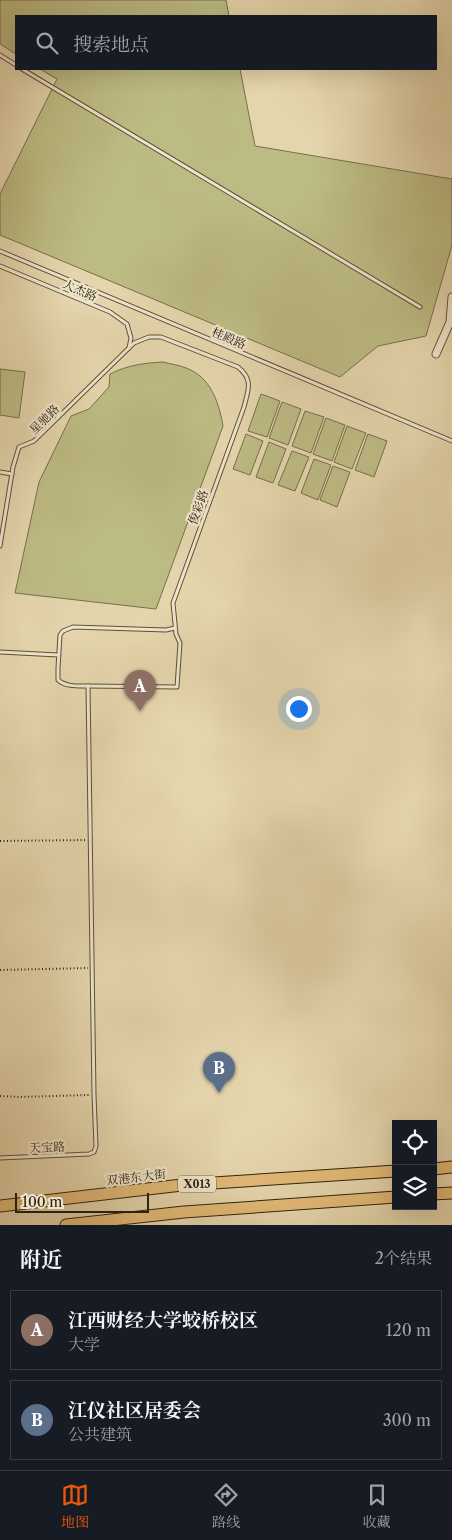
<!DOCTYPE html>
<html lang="zh">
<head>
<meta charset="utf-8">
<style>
  :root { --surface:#171b24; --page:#242831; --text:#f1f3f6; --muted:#9ea1a6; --line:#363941; --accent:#ea580c }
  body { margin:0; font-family:"Libre Caslon Text","Noto Serif SC",serif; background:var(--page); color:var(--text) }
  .controls { position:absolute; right:15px; bottom:15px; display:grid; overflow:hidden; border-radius:0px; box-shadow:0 5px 20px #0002 }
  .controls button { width:45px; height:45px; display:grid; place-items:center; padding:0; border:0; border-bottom:1px solid var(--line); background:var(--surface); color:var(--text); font:25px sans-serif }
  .scale { position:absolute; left:15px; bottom:12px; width:134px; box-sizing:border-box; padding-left:5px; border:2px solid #2f2316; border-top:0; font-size:14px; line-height:18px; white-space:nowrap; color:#2f2316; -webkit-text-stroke:4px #eee4c9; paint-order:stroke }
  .you { position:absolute; left:298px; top:708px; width:18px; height:18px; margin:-12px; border:4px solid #fff; border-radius:50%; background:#1a73e8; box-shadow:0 0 0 8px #1a73e833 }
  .badge { display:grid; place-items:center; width:32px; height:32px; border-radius:50%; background:var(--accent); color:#fff; font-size:16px; font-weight:700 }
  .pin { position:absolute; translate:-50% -41px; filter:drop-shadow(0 1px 2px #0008) }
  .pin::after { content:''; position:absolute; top:26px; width:18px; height:15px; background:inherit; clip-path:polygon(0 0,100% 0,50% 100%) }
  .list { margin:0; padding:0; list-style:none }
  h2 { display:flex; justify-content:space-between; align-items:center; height:65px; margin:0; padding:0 20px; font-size:21px }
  h2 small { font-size:16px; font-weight:400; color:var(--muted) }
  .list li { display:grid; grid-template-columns:32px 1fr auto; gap:15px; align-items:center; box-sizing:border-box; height:80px; margin:0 10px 10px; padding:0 10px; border:1px solid var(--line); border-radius:0px }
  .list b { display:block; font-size:19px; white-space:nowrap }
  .list p { margin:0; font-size:16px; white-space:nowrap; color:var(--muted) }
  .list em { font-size:16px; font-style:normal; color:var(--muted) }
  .icon { flex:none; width:28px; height:28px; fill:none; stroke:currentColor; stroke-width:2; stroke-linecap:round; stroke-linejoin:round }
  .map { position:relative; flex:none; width:452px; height:1225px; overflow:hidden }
  .search { position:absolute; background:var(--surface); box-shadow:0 5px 20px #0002; left:15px; right:15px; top:15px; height:55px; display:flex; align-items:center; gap:12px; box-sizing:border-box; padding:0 18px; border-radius:0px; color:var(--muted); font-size:19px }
  .sheet { height:245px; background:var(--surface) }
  nav { display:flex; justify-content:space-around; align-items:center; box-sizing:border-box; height:70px; border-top:1px solid var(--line); background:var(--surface); font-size:14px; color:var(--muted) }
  nav a { display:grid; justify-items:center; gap:2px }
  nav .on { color:var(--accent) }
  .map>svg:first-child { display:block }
  .grass { fill:#bdbb84; stroke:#766f4d }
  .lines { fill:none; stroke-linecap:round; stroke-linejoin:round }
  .service-casing { stroke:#5c503c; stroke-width:5 }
  .minor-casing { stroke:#5c503c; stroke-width:9 }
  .primary-casing { stroke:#2f2316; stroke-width:13 }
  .path { stroke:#2f2316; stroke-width:2; stroke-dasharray:1 2.5; stroke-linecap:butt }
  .service { stroke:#eee4c9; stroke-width:3 }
  .minor { stroke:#eee4c9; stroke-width:7 }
  .primary { stroke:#e2ba76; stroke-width:11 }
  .labels { text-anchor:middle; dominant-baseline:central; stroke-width:4.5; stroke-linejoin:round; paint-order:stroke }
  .shield { fill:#eee4c9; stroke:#685d4c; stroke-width:1 }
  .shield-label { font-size:11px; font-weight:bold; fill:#2f2316 }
  .street-label { font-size:12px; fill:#2f2316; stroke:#eee4c9 }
</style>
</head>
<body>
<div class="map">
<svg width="452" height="1225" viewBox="0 0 452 1225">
  <rect width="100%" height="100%" fill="#e5d5ac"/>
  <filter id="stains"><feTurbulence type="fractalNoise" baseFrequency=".004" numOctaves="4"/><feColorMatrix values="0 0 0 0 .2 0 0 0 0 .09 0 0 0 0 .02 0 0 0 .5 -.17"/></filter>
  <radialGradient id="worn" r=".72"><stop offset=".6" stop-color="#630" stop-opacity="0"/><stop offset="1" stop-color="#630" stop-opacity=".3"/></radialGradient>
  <g class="grass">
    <path d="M0,0H226L229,16H16V54L0,44Z"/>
    <path d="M40,69H240L255,146L452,179V245L426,336L378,346L340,377L0,235V194L57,79Z"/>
    <path d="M163,362C170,364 179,365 186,368C211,377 219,403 223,426L156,609L15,593L39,482L71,416L89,409L109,387L110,374C128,365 144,363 163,362Z"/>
    <path d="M0,369L25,372L19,418L0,415Z"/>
    <path d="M261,394L280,401L267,437L248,431Z"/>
    <path d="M282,402L301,409L288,445L269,438Z"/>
    <path d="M305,411L324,417L311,453L292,446Z"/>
    <path d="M326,418L345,425L332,461L313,454Z"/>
    <path d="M347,426L366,433L352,469L334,462Z"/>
    <path d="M246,434L263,441L250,475L233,469Z"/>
    <path d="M368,434L387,441L374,477L355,470Z"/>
    <path d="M269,442L286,449L273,483L256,477Z"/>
    <path d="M292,451L309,457L295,491L278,485Z"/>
    <path d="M314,459L331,465L318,500L301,493Z"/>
    <path d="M333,466L350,472L337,507L320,500Z"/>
  </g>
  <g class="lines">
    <g class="service-casing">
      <g id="service">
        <path d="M0,55L16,65"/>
        <path d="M22,69L420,307"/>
        <path d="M0,251L452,441"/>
        <path d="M0,266L110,312L127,324L131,338L129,348"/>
        <path d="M0,472L12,474"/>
        <path d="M0,546L13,467L19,447L34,441L134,343L149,337H161L238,367C254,380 248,390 244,407L173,603L176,634L180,643L177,687L88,686"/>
        <path d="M0,652L58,655"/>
        <path d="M0,1158L89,1154L94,1152L96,1146L94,1095L88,686C78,686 66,687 58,680V668L60,635L63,631L73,627L166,630L175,628"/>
      </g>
    </g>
    <g class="minor-casing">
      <path id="minor" d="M436,354L450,322L452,297"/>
    </g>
    <g class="primary-casing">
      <g id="primary">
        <path d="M433,1169L452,1167"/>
        <path d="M433,1194L452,1193"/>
        <path d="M0,1206L182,1185L396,1171"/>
        <path d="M66,1225L184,1212L396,1197"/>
      </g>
    </g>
    <g class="path">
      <path d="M0,841L86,840"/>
      <path d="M0,970L88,968"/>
      <path d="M0,1096L19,1097L89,1095"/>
    </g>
    <use href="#service" class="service"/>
    <use href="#minor" class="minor"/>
    <use href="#primary" class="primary"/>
  </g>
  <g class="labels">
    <rect class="shield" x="178" y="1175.5" width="38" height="17" rx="4"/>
    <g class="shield-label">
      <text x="197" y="1184">X013</text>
    </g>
    <g class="street-label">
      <text transform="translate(80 290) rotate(23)">人杰路</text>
      <text transform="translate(229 338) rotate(23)">桂殿路</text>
      <text transform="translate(44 419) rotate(-44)">星驰路</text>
      <text transform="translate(198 507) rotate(-70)">俊彩路</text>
      <text transform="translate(47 1147) rotate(-2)">天宝路</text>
      <text transform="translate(136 1177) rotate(-7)">双港东大街</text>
    </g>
  </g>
  <rect width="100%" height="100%" filter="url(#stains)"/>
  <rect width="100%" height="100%" fill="url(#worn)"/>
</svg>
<div class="controls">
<button><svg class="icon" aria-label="locate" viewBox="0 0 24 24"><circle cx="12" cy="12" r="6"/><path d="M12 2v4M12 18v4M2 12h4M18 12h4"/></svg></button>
<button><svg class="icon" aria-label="layers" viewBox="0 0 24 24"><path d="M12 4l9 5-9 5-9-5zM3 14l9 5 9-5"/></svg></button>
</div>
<div class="scale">100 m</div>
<div class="you"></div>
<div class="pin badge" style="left:140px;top:711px;background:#8d6e63">A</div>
<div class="pin badge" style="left:219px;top:1093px;background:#5c6f8a">B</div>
<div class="search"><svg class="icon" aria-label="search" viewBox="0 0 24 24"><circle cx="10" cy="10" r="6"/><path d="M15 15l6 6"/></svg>搜索地点</div>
</div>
<section class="sheet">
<h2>附近<small>2个结果</small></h2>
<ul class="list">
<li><span class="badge" style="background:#8d6e63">A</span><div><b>江西财经大学蛟桥校区</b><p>大学</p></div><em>120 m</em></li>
<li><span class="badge" style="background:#5c6f8a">B</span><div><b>江仪社区居委会</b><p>公共建筑</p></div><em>300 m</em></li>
</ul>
</section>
<nav>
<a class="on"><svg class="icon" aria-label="map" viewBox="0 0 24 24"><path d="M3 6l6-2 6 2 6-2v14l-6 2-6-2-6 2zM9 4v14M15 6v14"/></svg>地图</a>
<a><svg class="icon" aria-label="directions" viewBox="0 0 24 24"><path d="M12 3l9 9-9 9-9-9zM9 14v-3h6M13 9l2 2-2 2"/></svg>路线</a>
<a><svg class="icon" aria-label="saved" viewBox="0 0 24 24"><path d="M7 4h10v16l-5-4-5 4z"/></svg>收藏</a>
</nav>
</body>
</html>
